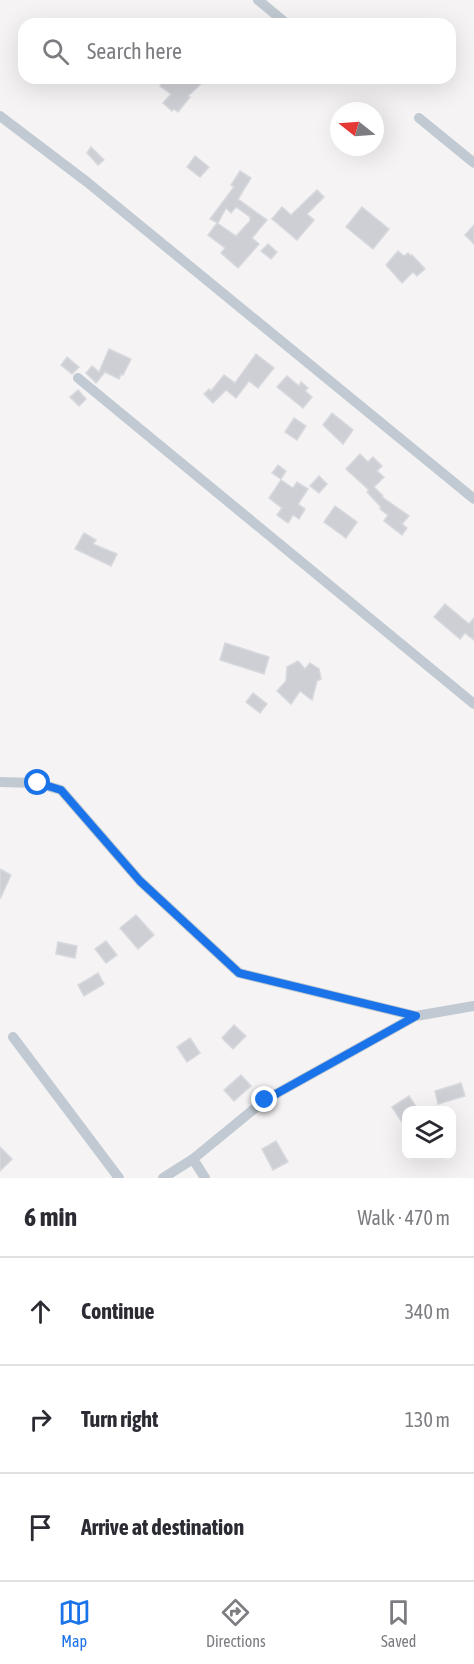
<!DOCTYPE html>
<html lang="en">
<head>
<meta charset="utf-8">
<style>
  :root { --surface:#fff; --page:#f7f7f7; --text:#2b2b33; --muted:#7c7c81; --line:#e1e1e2; --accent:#1a73e8 }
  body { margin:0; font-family:"Asap Condensed",sans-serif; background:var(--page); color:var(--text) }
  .controls { position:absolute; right:18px; bottom:18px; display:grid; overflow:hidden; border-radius:12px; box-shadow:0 6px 24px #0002 }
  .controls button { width:54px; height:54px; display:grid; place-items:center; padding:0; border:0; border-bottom:2px solid var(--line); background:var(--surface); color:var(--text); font:30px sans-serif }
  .compass { position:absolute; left:330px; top:102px; width:54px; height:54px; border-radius:50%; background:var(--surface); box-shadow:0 6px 24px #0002; rotate:287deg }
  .stop { position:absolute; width:18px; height:18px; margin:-14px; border:4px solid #1a73e8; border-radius:50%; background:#fff }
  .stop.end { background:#1a73e8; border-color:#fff; box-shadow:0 2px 6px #0008 }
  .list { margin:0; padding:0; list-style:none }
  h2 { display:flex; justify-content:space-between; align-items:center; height:78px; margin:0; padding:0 24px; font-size:26px }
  h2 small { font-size:20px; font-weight:400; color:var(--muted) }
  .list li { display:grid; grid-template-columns:39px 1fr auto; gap:18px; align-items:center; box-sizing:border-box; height:108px; padding:0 24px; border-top:2px solid var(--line) }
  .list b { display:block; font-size:22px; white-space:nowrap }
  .list em { font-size:20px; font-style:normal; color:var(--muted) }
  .icon { flex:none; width:33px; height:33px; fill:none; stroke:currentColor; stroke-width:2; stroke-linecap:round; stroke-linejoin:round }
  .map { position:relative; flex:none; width:474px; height:1178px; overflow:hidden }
  .search { position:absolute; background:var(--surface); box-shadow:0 6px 24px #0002; left:18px; right:18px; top:18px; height:66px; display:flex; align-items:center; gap:15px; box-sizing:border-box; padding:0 21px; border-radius:18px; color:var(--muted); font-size:22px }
  .sheet { height:402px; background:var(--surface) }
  nav { display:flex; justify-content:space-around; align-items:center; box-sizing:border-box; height:84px; border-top:2px solid var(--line); background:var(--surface); font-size:16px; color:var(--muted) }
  nav a { display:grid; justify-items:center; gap:3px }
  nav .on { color:var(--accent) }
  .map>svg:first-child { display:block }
  .building { fill:#cdcfd5; stroke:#d7d9de; stroke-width:1.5 }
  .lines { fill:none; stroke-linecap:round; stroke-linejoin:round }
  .street { stroke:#c1cad2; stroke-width:10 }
  .route { stroke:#1a73e8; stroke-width:8 }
</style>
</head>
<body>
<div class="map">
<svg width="474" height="1178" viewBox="0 0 474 1178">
  <rect width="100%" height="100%" fill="#f5f3f3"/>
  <g class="building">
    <path d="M165,78H199L203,82L188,96L190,97L178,112L174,109L172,111L163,103L171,94L160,86Z"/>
    <path d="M91,147L104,160L98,165L87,153Z"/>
    <path d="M195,156L209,167L200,177L187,167Z"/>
    <path d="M240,171L251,178L238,199L267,220L252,238L259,244L238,268L221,253L225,248L208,235L217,223L236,236L250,221V217L236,207L231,213L226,208L218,223L210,219L234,187L231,185Z"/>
    <path d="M317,190L324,197L307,214L314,220L297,240L272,219L282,207L291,215Z"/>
    <path d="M362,207L389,229L373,249L346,227Z"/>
    <path d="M474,225V244L465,235Z"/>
    <path d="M268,244L277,252L271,259L261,251Z"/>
    <path d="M398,251L404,256L408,253L411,256L412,255L425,269L417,276L413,272L402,283L386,265Z"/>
    <path d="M109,349L131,359L123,375L121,374L119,379L105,372L96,383L86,373L92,366L99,372Z"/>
    <path d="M256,354L274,368L258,388L249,381L236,398L226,390L213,403L204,394L209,389L211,391L224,375L235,383Z"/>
    <path d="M67,357L79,367L72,374L61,365Z"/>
    <path d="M287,376L299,386L301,382L308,388L305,391L312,397L303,408L277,387Z"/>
    <path d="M78,390L86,399L79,406L70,397Z"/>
    <path d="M332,413L353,430L343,444L323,425Z"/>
    <path d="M294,418L306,426L297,440L285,432Z"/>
    <path d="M360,454L368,462L373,457L382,466L377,471L384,477L374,487L383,496L382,497L409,516L402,524L407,528L402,535L384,521L388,515L380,509L381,507L367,492L369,490L346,469Z"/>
    <path d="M278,465L286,471L281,479L272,473Z"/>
    <path d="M319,476L327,484L319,493L310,486Z"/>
    <path d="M281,480L293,488L297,482L308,489L298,504L305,509L299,519L293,515L288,523L277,515L282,508L269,498Z"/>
    <path d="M335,506L357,522L346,538L324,522Z"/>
    <path d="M84,533L96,540L93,544L117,554L111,566L75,549Z"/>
    <path d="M445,604L469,624L474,618V640L465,633L460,639L434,617Z"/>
    <path d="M225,643L269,657L264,674L220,660Z"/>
    <path d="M298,661L305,669L310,663L319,669L321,679L317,681L312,700L300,691L291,704L277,691L286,681L287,667Z"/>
    <path d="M253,693L267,704L260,713L246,702Z"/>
    <path d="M0,869L11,875L0,899Z"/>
    <path d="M136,915L154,935L138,949L120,928Z"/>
    <path d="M106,941L117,955L106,963L95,949Z"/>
    <path d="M58,942L77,946L75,958L56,954Z"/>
    <path d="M98,973L104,984L84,996L78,985Z"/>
    <path d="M234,1025L246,1036L233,1049L222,1038Z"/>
    <path d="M190,1038L200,1053L187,1062L177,1047Z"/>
    <path d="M241,1075L251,1086L234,1101L224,1090Z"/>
    <path d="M461,1083L465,1096L438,1104L435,1091Z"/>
    <path d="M409,1096L418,1110H406V1128L392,1107Z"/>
    <path d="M276,1141L288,1162L273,1170L262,1149Z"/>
    <path d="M0,1147L12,1159L0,1171Z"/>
  </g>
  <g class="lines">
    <g class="street">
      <path d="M258,0L287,24"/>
      <path d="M0,116L87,182L474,499"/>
      <path d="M419,118L474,163"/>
      <path d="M78,378L474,704"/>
      <path d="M0,782L37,783L61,790L140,881L239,973L416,1016L474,1006"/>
      <path d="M13,1037L119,1178"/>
      <path d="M193,1159L205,1178"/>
      <path d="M163,1178L193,1159L265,1100L416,1016"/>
    </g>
  </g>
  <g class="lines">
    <path class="route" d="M38,783L61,790L140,881L239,973L416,1016L265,1100"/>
  </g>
</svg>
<div class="controls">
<button><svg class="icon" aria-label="layers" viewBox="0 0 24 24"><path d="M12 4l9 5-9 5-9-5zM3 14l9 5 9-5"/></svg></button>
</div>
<svg class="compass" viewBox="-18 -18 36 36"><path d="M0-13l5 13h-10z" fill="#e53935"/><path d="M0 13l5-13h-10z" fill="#7c7c81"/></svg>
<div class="stop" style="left:38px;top:783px"></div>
<div class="stop end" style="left:265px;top:1100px"></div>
<div class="search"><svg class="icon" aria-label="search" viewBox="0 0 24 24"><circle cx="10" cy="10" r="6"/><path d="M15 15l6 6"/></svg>Search here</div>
</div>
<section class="sheet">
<h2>6 min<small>Walk · 470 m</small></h2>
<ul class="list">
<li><svg class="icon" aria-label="ahead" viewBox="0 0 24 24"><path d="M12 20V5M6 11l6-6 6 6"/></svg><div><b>Continue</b></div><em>340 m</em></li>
<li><svg class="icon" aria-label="right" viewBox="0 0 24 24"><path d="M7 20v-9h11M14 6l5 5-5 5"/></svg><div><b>Turn right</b></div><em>130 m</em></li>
<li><svg class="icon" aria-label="arrive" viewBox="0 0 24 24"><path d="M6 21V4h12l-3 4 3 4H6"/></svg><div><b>Arrive at destination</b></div></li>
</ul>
</section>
<nav>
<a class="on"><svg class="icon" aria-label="map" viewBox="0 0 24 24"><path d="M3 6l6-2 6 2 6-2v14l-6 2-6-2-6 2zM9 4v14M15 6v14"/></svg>Map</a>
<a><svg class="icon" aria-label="directions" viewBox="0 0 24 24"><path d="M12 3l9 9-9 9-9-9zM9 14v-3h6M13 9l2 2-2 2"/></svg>Directions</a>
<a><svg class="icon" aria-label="saved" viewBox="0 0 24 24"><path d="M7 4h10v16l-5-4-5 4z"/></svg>Saved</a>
</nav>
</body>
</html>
